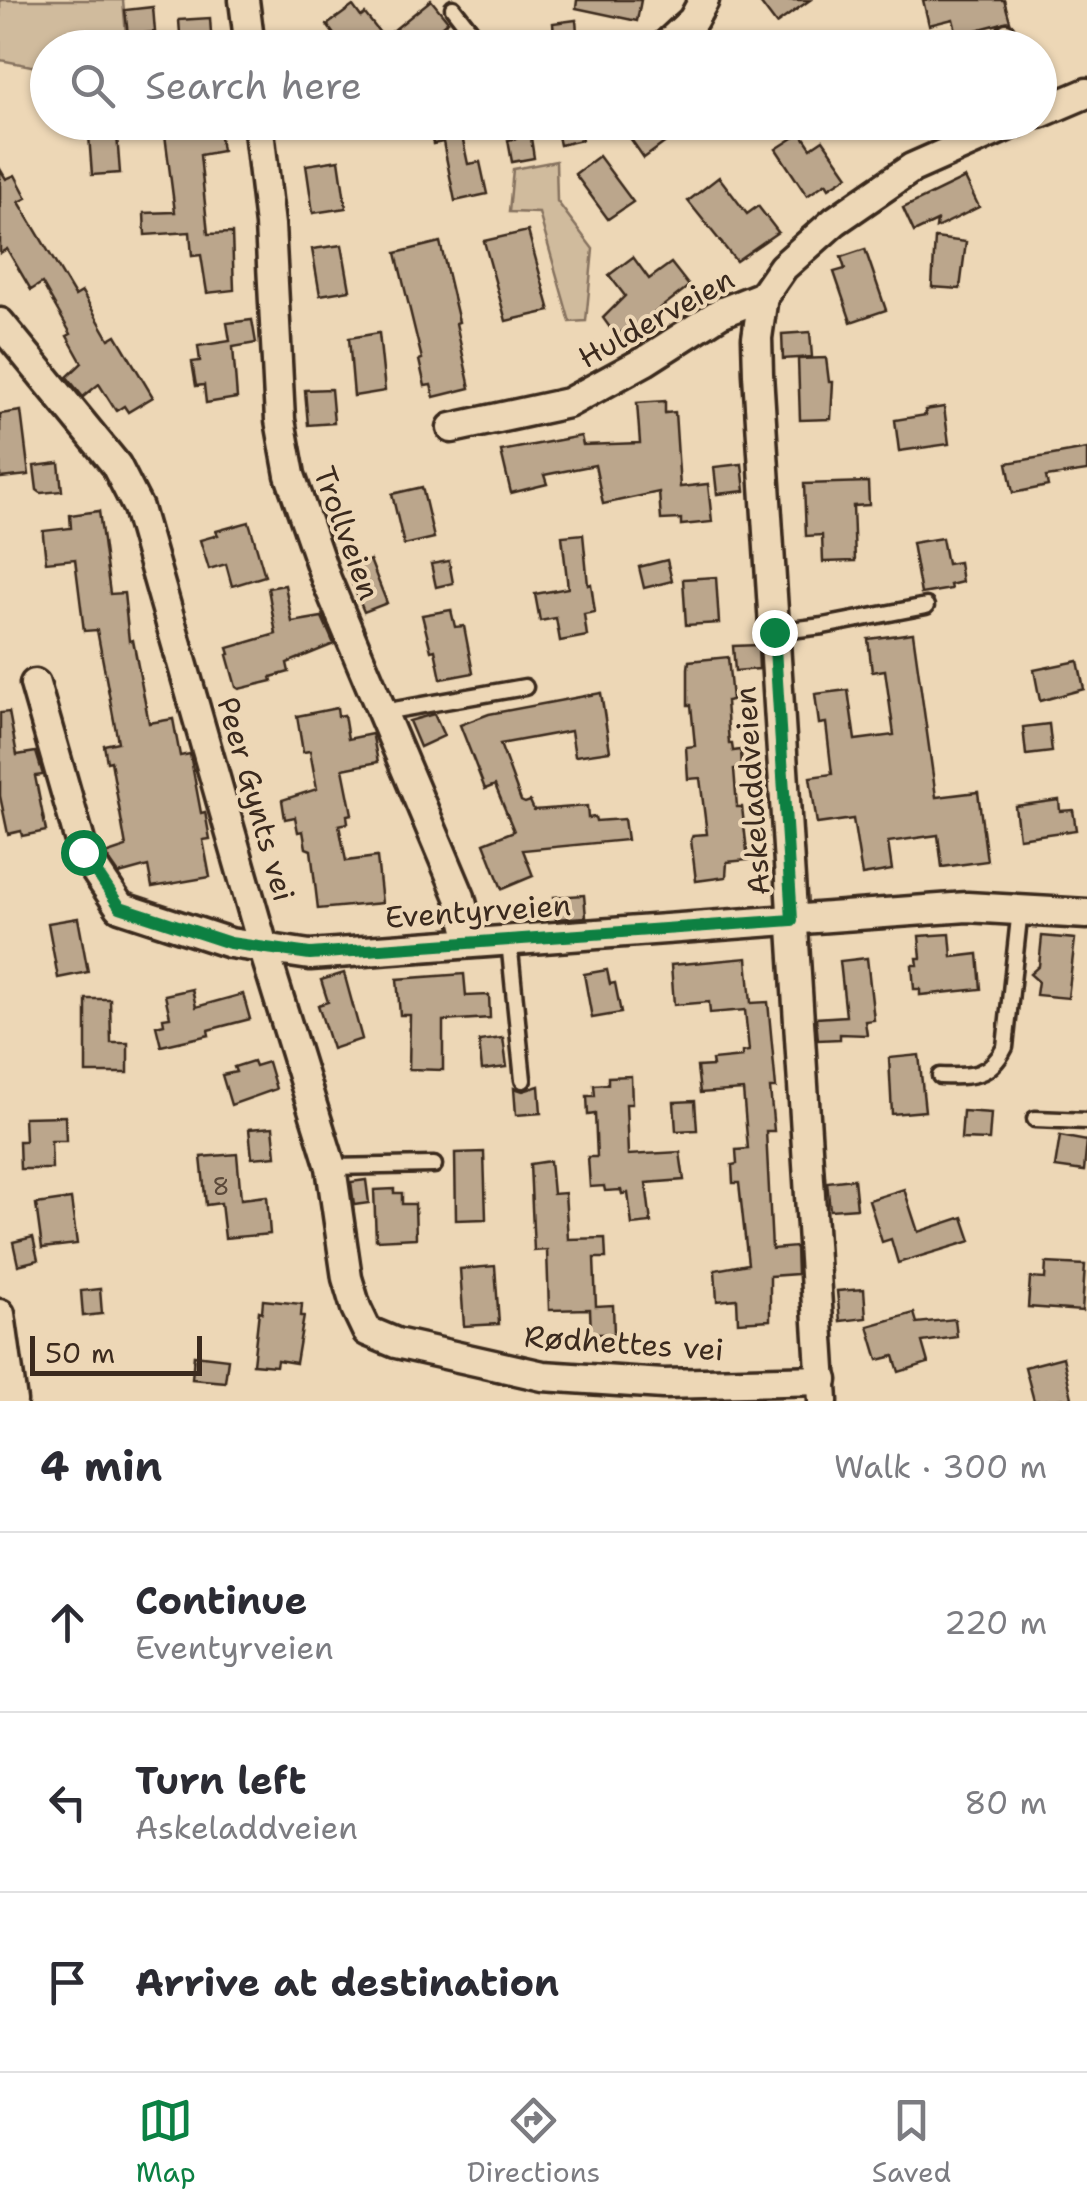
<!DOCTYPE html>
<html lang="en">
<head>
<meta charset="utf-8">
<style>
  :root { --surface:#fff; --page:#f2f2f3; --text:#2b2b33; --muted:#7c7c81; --line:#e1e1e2; --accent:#0b8043 }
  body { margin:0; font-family:"Shantell Sans",sans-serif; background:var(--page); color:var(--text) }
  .scale { position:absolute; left:30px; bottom:25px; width:172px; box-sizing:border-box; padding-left:10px; border:5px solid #3b2a1e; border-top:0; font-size:28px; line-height:35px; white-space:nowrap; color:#3b2a1e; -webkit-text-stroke:8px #edd7b6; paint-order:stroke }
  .stop { position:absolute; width:30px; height:30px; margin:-22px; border:8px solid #0b8043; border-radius:50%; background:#fff }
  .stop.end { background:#0b8043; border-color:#fff; box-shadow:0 2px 10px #0008 }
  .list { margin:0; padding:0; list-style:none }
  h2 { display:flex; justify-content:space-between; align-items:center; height:130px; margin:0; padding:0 40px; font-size:42px }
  h2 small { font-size:32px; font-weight:400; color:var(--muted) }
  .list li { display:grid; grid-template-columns:65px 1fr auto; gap:30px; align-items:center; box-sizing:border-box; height:180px; padding:0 40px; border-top:2px solid var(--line) }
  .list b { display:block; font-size:38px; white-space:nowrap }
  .list p { margin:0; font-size:32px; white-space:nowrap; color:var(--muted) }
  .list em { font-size:32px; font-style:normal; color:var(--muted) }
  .icon { flex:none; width:55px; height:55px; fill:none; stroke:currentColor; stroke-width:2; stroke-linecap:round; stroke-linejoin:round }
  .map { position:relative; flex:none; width:1087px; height:1401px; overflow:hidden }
  .search { position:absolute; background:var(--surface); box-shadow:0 2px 8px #0004; left:30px; right:30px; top:30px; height:110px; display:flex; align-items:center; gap:25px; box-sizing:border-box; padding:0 35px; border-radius:55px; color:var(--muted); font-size:38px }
  .sheet { height:670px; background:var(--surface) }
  nav { display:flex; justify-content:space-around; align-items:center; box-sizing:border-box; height:140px; border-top:2px solid var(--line); background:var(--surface); font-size:28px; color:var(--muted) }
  nav a { display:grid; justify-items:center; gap:5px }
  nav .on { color:var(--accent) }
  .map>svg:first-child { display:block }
  .green { fill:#d0bb9d; stroke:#86725e; stroke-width:2.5 }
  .building { fill:#bba68c; stroke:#3b2a1e; stroke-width:2.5 }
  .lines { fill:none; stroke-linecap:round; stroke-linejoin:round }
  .lane-casing { stroke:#3b2a1e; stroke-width:21 }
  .street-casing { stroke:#3b2a1e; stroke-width:35 }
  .lane { stroke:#edd7b6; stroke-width:14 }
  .street { stroke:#edd7b6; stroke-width:28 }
  .route { stroke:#0b8043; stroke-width:12 }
  .labels { text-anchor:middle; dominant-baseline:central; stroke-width:8; stroke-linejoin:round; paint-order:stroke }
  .number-label { font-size:25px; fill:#5b493a }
  .street-label { font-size:30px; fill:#3b2a1e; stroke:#edd7b6 }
</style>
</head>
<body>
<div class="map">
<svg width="1087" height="1401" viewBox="0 0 1087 1401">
  <rect width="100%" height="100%" fill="#edd7b6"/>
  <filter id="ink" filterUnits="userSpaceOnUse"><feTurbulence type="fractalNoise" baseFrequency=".01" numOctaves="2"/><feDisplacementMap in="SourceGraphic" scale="20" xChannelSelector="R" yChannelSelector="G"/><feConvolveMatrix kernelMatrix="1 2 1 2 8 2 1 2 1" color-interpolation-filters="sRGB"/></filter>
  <g filter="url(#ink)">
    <g class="green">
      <path d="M0,0H123L127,47L48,48L47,69L0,60Z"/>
      <path d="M556,161L557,201L593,249L586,321L570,322L539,213L509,212L513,169Z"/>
    </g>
    <g class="building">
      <path d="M431,0L448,21L416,48H344L327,25L353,6L361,17L365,14L384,38Z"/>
      <path d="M577,0H641L637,21L576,8Z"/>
      <path d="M758,0H810L776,24Z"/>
      <path d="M923,0H1004L1010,21L957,35L953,19L929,25Z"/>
      <path d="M153,7L155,32L128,35L125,10Z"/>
      <path d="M210,18L212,48H181L179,20Z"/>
      <path d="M576,20L578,44L555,47L553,23Z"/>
      <path d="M88,122H116L120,173L92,175Z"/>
      <path d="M189,122H218L222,151L200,155L208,234L232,233L234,290L207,293L201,255L192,256L190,232L145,235L144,213L175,212L164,127Z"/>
      <path d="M429,122H459L468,164L480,162L487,194L455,201L443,142L433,144Z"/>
      <path d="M555,122H578L582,140L560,145Z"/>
      <path d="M645,122H693L644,158L628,135Z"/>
      <path d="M801,133L811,148L823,140L848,176L829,188L826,183L807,196L776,149Z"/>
      <path d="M522,137L531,138L534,158L512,162L508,140Z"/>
      <path d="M599,156L633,202L608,219L575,174Z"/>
      <path d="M339,160L346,208L313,213L306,165Z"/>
      <path d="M0,169L6,179L15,175L27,198L19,202L75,296L82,292L109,339L116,335L153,397L128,412L124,406L116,411L99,384L83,397L67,377L82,363L67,336L71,334L42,283L31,290L7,249L0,253Z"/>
      <path d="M719,177L747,214L758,206L778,232L736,261L688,201Z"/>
      <path d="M965,178L979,207L936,228L937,221L914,232L903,208Z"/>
      <path d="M528,231L550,311L506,321L484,241Z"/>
      <path d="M935,238L966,242L960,289L932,287Z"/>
      <path d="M440,242L459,322L456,323L470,388L434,397L431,385L425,386L419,360L422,359L396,253Z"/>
      <path d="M342,245L350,290L320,295L312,249Z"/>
      <path d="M865,249L886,310L851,322L834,272L845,269L841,257Z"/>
      <path d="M633,257L649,279L671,263L689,286L644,321L634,327L632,324L616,336L603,318L625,296L609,275Z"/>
      <path d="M252,320L256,343L233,347L237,398L206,403L204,385L196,386L192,362L200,361L198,346L230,341L227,323Z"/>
      <path d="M810,332L812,357L783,359L782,334Z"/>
      <path d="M379,333L385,391L354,396L349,338Z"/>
      <path d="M826,358L829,382H833L831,419L800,420L798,359Z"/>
      <path d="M331,389L334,423L308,425L305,390Z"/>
      <path d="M665,401V413L675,412L680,487L708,484L712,522L681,525V519L661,520L659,492L603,504L595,465L544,475L547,484L511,493L501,451L581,436L583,445L640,443L637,403Z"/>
      <path d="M944,407L949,444L899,451L895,420L926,415L925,410Z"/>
      <path d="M21,411L29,475L0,478V414Z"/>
      <path d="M1087,449V471L1046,477L1048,486L1013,493L1007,463Z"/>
      <path d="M59,463L62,491L41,493L37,490L34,466Z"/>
      <path d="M742,464L745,491L717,494L714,467Z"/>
      <path d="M868,482L869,505L853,506L855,561L823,562L822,535L806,536L804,484Z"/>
      <path d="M422,487L434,538L404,545L392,494Z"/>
      <path d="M99,511L110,594L124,593L129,641L133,640L149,723L173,719L180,756L190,754L201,813L205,812L210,839L203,840L210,877L152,887L148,866L119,874L105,854L126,847L111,761L107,762L104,745L118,742L97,630L84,631L75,559L46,562L43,535V531L71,528L70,515Z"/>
      <path d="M249,522L265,576L232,586L226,564L209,569L200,540L218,535L216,531Z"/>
      <path d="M583,534L588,585L591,584L595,612L584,614L587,636L560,641L556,618L540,621L535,594L568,588L562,536Z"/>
      <path d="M942,538L947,564L959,562L962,582L950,585L951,589L921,594L912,543Z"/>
      <path d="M370,560L387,603L364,612L346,569Z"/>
      <path d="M667,560L672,581L644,588L639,567Z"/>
      <path d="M449,561L453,583L436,587L431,564Z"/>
      <path d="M716,577L719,623L686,625L683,579Z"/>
      <path d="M285,585L292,622L322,617L334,644L287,663L289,672L271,677L272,681L239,689L236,687L227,655L230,654L228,648L276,634L268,588Z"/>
      <path d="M451,610L455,627L464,626L473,673L441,679L435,650L431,651L422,615Z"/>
      <path d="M913,633L936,797L978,792L987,861L942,867L938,835L888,842L892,870L862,875L853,819L817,824L810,777L832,774L826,723L819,724L815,694L848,690L855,740L894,735L885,670L872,672L868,639Z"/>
      <path d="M758,645L759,669L735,671L733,646Z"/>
      <path d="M728,657L732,700L726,701L729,744H732L733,751L741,750L742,768L734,769L737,807H742L748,860L727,862L726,877L696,881L691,840L693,835L707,834L700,778L688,779L686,747L695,746L691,705H688V668L689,661Z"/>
      <path d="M1078,661L1084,689L1040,701L1034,670Z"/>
      <path d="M601,693L610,751L575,756L571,731L500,744L521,801L525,803L530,801L534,810L587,806L588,818L595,817L596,821L624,819L627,840L523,850L533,876L502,889L484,843L514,831L495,785L485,789L460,725L489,714Z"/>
      <path d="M337,708L338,716L344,715L348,739L372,734L373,737L378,762L343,769L352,814L347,815L348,823L339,825L346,861L377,857L382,903L318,909L311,850L306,848L303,831L298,832L295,817L285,819L282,800L317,789L310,751L303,752L297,716Z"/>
      <path d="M9,712L17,755L36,752L43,775L35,776L46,831L22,836L21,831L8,834L0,796V713Z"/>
      <path d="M434,714L444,736L420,747L409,721Z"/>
      <path d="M1049,724L1052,752L1026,755L1023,727Z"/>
      <path d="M1059,800L1060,811L1073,810L1076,830L1019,838L1015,806Z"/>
      <path d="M584,895L586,917L556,919L554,897Z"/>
      <path d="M78,918L88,972L58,978L48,923Z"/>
      <path d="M950,934L952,957L978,954L981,989L920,995V989H914L912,965H918L917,958H921L919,936Z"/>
      <path d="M1042,936L1075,939L1068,998L1036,995L1038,981L1030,974L1039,966Z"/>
      <path d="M747,958L751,1003L768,1002L773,1055L776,1088H770L774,1131H766L772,1249L796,1247L797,1274L770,1276V1320L738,1322L737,1299L717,1301L715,1270L748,1264L739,1183H733L732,1165L737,1164L736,1150L748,1149L743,1090L700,1093L697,1067L713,1066L712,1060L742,1057V1052L749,1051L745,1010L710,1013L709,1002L674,1005L671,965Z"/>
      <path d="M867,958L874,1020L865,1021L867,1035L840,1034V1039L818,1040L816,1018L846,1016L840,961Z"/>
      <path d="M607,970L610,984L615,983L621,1013L592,1018L584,974Z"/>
      <path d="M344,973L362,1039L332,1049L318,1005L328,1002L321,980Z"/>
      <path d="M464,974L466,996L489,995L490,1018L443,1021V1070L409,1069L410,1015H400L397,979Z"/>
      <path d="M192,989L196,1007L243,994L250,1019L208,1030L209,1035L161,1046L156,1026L164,1024L163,1018L170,1017L165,995Z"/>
      <path d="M86,999H110L111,1043H128V1073H86Z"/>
      <path d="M503,1038L507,1067L482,1070L479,1041Z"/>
      <path d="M919,1055L925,1111L892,1114L889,1058Z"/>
      <path d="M253,1061L255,1066L268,1062L276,1089L231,1105L222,1075L236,1072L234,1067Z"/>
      <path d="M631,1076L632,1104H626L628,1155L680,1152L684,1180L646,1183L651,1223L632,1225L628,1193L622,1194L621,1190L605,1191L604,1186L590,1187L588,1157H597L595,1114L588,1115L587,1096H595L594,1085L608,1084V1077Z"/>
      <path d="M539,1086L541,1113L516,1115L514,1088L523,1091Z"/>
      <path d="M695,1101L697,1130L676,1131L674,1102Z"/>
      <path d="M963,1111L991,1113L989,1140L961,1139Z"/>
      <path d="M65,1116L66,1141H51L52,1169H20L19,1141H25L24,1117Z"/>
      <path d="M273,1127L276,1156L252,1158L249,1129Z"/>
      <path d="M1060,1136L1087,1141L1084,1171L1055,1167Z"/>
      <path d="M484,1152L486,1219L456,1220L455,1153Z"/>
      <path d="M237,1154L241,1199L267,1196L270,1234L225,1238L221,1203L206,1205L201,1157Z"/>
      <path d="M550,1161L553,1194L565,1193L568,1239L605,1238L606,1258H594L596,1306L613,1305L614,1334H591L590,1309L549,1310L547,1250L534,1251L530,1164Z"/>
      <path d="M854,1179L857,1208L830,1210L827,1182Z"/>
      <path d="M366,1180L369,1203L354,1205L351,1182Z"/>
      <path d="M394,1189V1193H402V1204H415L416,1238L376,1240L374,1190Z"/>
      <path d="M904,1189L918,1232L963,1217L971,1241L898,1263L891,1239L882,1242L869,1200Z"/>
      <path d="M71,1199L77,1244L42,1248L36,1204Z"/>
      <path d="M33,1237L38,1260L18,1265L13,1242Z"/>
      <path d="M1046,1263L1085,1265L1082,1311L1028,1307L1030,1278L1045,1279Z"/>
      <path d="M495,1266L499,1324L464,1326L460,1269Z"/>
      <path d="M100,1289L102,1314L83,1316L81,1291Z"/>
      <path d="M864,1289L866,1318L840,1321L837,1291Z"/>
      <path d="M263,1300L302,1304L301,1316H304L296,1363L277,1360L276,1366L253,1364L259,1311L262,1312Z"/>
      <path d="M914,1313L917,1323L955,1319L957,1337L922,1342L928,1363L899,1372L894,1356L878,1360L868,1326Z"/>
      <path d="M194,1355L228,1359L225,1382L192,1379Z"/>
      <path d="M1063,1357L1072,1398L1034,1401L1025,1367Z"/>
    </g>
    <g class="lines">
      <g class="lane-casing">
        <g id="lane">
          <path d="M453,8L484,48"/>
          <path d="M1006,31L1011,48"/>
          <path d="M528,122V128"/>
          <path d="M774,632L823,626L926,606"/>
          <path d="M383,712L525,687"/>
          <path d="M509,941L523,1080"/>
          <path d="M940,1076C971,1077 990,1077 1005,1047L1020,909"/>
          <path d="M1035,1119L1087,1121"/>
          <path d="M331,1167L434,1165"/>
        </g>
      </g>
      <g class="street-casing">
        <g id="street">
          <path d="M244,0L250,48"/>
          <path d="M663,48L693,20L704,0"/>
          <path d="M1040,113L1087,93"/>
          <path d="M258,122L270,225L280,420L290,475L326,579L460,897L471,942"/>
          <path d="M0,323L116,465L138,508L264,950L331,1167L347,1278L356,1308L367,1331L396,1343L543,1376L663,1384L823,1380"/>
          <path d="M452,428L568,403L645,361L720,313L763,296"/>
          <path d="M35,684L83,852L120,907L230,943L310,955L967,907L1087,914"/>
          <path d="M0,1314L12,1401"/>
          <path d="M823,1401L758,374L757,338L763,296L783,267L835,221L912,168L1016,122"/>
        </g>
      </g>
      <use href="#lane" class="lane"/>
      <use href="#street" class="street"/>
    </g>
  </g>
  <g class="lines" filter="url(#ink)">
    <path class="route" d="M83,852L120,907L230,943L310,954L792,920L774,632"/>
  </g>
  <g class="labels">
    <g class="number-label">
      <text x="221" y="1186">8</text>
    </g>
    <g class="street-label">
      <text transform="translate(656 318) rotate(-29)">Hulderveien</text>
      <text transform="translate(347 533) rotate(70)">Trollveien</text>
      <text transform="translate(752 791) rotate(-94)">Askeladdveien</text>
      <text transform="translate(256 799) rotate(74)">Peer Gynts vei</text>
      <text transform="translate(478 911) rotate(-4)">Eventyrveien</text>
      <text transform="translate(624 1343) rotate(4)">Rødhettes vei</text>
    </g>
  </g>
</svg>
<div class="scale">50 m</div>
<div class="stop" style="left:83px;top:852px"></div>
<div class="stop end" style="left:774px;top:632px"></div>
<div class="search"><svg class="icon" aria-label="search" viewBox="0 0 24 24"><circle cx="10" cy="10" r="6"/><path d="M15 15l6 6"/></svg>Search here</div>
</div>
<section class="sheet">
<h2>4 min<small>Walk · 300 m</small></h2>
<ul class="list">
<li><svg class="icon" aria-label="ahead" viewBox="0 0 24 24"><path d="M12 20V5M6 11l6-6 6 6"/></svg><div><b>Continue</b><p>Eventyrveien</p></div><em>220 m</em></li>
<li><svg class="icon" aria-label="left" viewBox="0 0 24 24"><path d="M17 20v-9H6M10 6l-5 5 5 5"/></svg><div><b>Turn left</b><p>Askeladdveien</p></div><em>80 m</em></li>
<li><svg class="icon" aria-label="arrive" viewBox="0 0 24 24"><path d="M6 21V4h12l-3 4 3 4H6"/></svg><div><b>Arrive at destination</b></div></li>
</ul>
</section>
<nav>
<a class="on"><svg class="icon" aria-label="map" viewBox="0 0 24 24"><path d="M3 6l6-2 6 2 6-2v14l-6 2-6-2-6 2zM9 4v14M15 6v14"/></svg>Map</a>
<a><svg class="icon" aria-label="directions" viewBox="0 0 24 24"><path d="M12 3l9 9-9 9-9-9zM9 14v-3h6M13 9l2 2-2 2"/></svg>Directions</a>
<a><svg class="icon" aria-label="saved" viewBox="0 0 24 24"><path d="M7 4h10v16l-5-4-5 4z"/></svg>Saved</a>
</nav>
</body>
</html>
